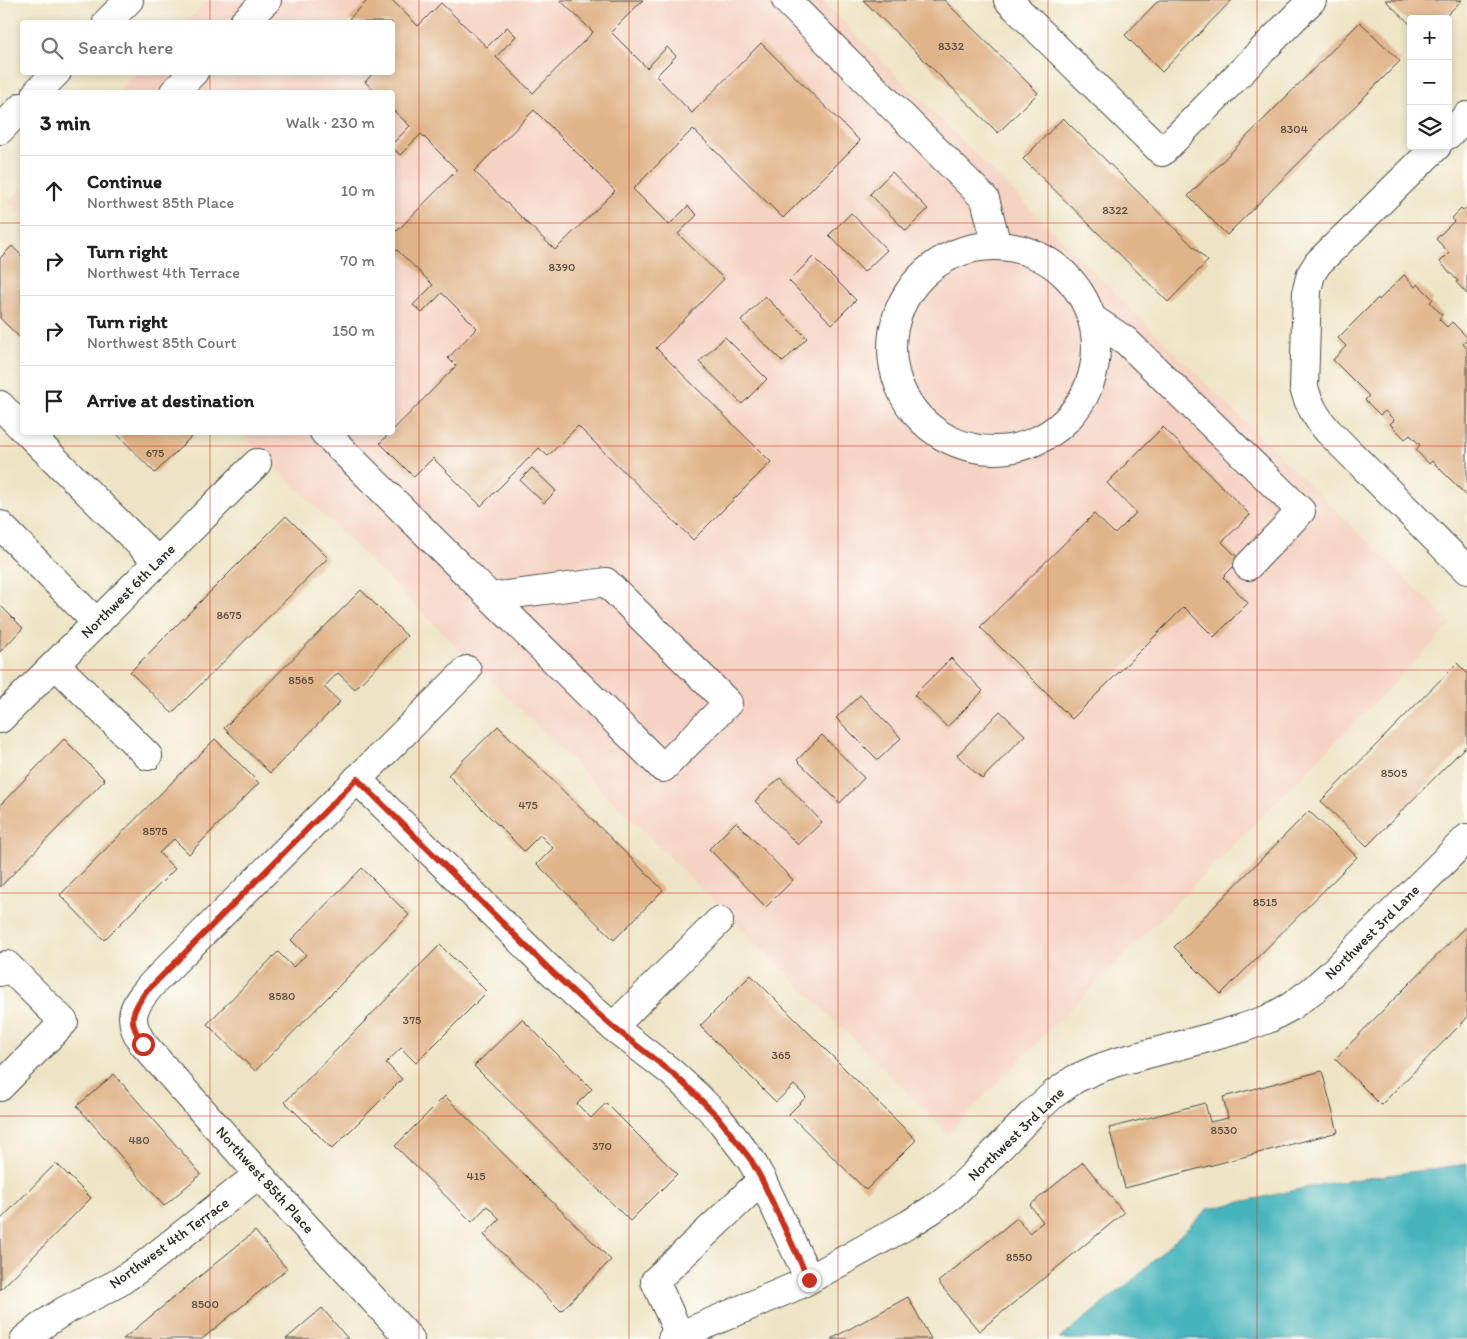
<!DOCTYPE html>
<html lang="en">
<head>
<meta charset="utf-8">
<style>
  :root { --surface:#fff; --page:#f6f6f6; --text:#202124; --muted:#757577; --line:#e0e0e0 }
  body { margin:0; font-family:Itim,sans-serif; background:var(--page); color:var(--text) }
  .controls { position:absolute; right:15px; top:15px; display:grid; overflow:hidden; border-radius:5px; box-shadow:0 2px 8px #0003 }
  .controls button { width:45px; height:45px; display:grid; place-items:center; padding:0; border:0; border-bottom:1px solid var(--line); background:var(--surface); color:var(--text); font:25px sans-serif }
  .stop { position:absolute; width:15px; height:15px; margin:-11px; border:4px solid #c8321e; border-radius:50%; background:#fff }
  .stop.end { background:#c8321e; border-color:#fff; box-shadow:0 1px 5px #0008 }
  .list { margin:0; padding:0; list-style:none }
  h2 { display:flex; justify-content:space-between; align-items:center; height:65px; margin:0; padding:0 20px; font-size:21px }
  h2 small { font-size:16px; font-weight:400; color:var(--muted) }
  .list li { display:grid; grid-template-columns:32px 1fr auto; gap:15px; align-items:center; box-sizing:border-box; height:70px; padding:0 20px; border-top:1px solid var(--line) }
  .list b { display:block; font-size:19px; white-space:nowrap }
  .list p { margin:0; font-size:16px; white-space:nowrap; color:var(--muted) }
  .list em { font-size:16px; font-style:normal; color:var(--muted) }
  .icon { flex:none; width:28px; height:28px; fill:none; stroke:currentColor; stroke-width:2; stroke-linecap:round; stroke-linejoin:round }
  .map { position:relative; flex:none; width:1467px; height:1339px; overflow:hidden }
  .search { position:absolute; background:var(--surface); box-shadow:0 2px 8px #0003; left:20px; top:20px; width:375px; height:55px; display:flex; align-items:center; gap:12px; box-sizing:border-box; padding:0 18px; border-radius:5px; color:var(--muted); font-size:19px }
  .panel { position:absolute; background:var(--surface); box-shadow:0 2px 8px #0003; left:20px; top:90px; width:375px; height:345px; border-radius:5px }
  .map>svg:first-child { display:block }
  .built { fill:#f5d2c2 }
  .water { fill:#44b4bc; stroke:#387074 }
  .building { fill:#e0b489; fill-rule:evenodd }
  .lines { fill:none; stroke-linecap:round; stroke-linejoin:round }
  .minor-casing { stroke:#484742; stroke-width:30 }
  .minor { stroke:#fff; stroke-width:28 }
  .route { stroke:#c8321e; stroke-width:6 }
  .grid { fill:none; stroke:#c8321e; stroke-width:1; stroke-opacity:0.55 }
  .labels { text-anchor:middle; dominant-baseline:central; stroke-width:5; stroke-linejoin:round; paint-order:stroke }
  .number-label { font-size:12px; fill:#584d42 }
  .street-label { font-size:15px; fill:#2b2b2b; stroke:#fdfcf7 }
</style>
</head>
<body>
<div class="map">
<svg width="1467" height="1339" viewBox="0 0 1467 1339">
  <rect width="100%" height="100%" fill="#fdfcf7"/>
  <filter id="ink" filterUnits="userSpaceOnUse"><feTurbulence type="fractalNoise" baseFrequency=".02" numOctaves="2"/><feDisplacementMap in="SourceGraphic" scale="10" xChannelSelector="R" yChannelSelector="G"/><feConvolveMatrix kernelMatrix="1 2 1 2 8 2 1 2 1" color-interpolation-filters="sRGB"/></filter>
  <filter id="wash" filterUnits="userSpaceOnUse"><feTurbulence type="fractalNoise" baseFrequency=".0096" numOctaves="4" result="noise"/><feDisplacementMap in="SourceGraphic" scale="20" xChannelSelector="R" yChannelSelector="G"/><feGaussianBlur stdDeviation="1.12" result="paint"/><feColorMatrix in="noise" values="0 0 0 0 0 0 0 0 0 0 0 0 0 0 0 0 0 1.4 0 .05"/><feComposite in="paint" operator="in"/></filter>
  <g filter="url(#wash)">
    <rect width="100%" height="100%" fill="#eee4c5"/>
    <g class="built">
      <path d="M208,0H821L1169,347L1452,624L948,1133L241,433L392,432V92H116L136,73L392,72V22H186Z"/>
      <path d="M22,187V216L8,202Z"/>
    </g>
    <path class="water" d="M1467,1164V1339H1059L1135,1278L1208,1209L1324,1184Z"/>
    <g id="blocks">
      <g class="building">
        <path d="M368,0H392L418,26L441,3L487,47L507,27L516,36L496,57L533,93L593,32L560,0H643L611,32L647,68L667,47L676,56L656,76L692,113L761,43L860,141L783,218L693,129L633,189L669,225L688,206L697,215L678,234L724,279L656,348L771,462L693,540L578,426L548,456L539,448L481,506L433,458L414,477L380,443L391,432H392V431L456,366L448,358L477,328L442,293L422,313L413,305L433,285L397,250L392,254V227L397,231L457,170L421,134L400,155L392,147V144L410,126L392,109V92H376L365,82L374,72H392V22H353L349,19ZM534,110L615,191L555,250L474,171Z"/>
        <path d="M863,0H944L1038,93L998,133Z"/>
        <path d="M1159,0H1232L1162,72L1125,35Z"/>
        <path d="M1385,0H1462L1443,19H1411V25Z"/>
        <path d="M1360,22L1400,61L1227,235L1188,196Z"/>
        <path d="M1063,118L1208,261L1168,302L1023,159Z"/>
        <path d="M892,172L928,209L906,231L870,194Z"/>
        <path d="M1467,207V294L1456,282L1458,281L1440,262L1449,253L1436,239L1454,221L1452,218L1461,209L1463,211Z"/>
        <path d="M851,213L887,250L864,272L829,235Z"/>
        <path d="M12,246L22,256V340L0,318V258Z"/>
        <path d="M813,257L856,300L832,324L789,281Z"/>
        <path d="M1404,275L1415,287L1418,284L1433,299L1430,302L1442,315L1439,319L1447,327L1452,322L1467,337V340L1463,344L1467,348V496L1432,461L1429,464L1416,450L1420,445L1410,435L1405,439L1390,424L1394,420L1385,411L1380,415L1365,400L1369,396L1333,360L1346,346L1338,338L1378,298L1379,300Z"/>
        <path d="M765,296L807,338L783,362L741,321Z"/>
        <path d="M725,337L767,379L742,404L699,362Z"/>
        <path d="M1163,427L1250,515L1222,542L1240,560L1223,577L1248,603L1214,637L1184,607L1072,719L980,627L1094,514L1115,534L1136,513L1107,483Z"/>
        <path d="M115,432H196L155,473Z"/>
        <path d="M532,468L556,491L544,503L520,480Z"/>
        <path d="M286,516L328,558L172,713L130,672Z"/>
        <path d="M361,590L407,636L355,689L338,673L324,687L340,702L270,773L224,728Z"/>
        <path d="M0,605L23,628L0,652Z"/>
        <path d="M951,658L983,691L947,727L914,695Z"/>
        <path d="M1457,663L1467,673V745L1367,846L1321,801Z"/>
        <path d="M860,695L901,738L878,760L836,718Z"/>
        <path d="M1000,711L1025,735L982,779L957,755Z"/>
        <path d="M498,726L663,890L614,940L537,864L553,848L540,835L524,851L448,775Z"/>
        <path d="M822,735L864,778L840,803L797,760Z"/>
        <path d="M64,739L105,780L0,887V805Z"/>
        <path d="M215,739L259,783L189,854L174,839L159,853L175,869L104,940L60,895Z"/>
        <path d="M780,778L822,822L798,845L755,801Z"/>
        <path d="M1309,811L1357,857L1221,994L1174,947Z"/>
        <path d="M736,822L793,880L766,907L709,849Z"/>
        <path d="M362,868L409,915L255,1071L207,1024L278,952L293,967L306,955L291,940Z"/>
        <path d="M1467,925V1018L1381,1105L1335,1059Z"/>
        <path d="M440,945L487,992L416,1063L401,1048L386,1063L402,1079L332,1149L285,1102Z"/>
        <path d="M751,975L916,1140L866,1190L789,1114L806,1097L794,1085L776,1102L700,1026Z"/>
        <path d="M522,1019L592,1089L577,1104L591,1118L606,1103L677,1174L630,1221L474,1066Z"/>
        <path d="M1322,1071L1338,1132L1125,1188L1109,1128L1205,1103L1210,1122L1228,1118L1223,1097Z"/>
        <path d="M114,1074L201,1174L164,1206L77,1106Z"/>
        <path d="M445,1096L611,1260L561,1311L484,1235L500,1219L487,1206L472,1222L395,1146Z"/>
        <path d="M1083,1162L1124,1213L979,1331L938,1282L1017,1218L1029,1233L1043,1222L1030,1205Z"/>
        <path d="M56,1163L91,1198L0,1290V1220Z"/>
        <path d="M255,1231L287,1269L202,1339H123Z"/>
        <path d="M908,1297L931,1339H831Z"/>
        <path d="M322,1308L348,1339H286Z"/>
      </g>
    </g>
  </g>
  <g filter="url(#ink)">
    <use href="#blocks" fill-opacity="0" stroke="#484742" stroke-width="1"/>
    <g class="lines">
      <g class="minor-casing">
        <g id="minor">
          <path d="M786,0L985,199L997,246"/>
          <path d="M1008,0L1162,152L1312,0"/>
          <path d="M107,22L129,0"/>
          <path d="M244,22L267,0"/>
          <path d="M37,92L57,72"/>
          <path d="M174,92L194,72"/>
          <path d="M0,130L22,107"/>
          <path d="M1448,135L1467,116"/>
          <path d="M1437,146L1318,263L1311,274L1307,290L1304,388C1309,405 1316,418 1328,431L1467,570"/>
          <circle cx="994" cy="348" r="102"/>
          <path d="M1093,319L1126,341L1301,511L1248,566"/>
          <path d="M0,405L22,428"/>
          <path d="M27,432L158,562"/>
          <path d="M324,432L663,768L728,703L606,582L491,597"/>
          <path d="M0,525L97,623"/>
          <path d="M55,664L148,756"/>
          <path d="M0,719L257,463"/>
          <path d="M357,779L547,967L581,999L613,1027L671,1072L695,1094L717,1116L751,1160L762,1180L809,1279"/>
          <path d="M0,972L7,965L64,1022L0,1087"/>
          <path d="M613,1027L719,921"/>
          <path d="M680,1336L655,1281L762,1180"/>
          <path d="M25,1339L44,1324L64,1311L118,1283L144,1265L259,1174"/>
          <path d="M410,1339L297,1217L143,1044C125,1017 133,1006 153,983L467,670"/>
          <path d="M672,1339L801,1284L909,1224L933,1209L953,1194L973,1175L1033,1113L1054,1094L1075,1079L1097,1069L1117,1062L1208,1038L1243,1028L1268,1019L1290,1007L1313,990L1333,972L1467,838"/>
        </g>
      </g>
      <use href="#minor" class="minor"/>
    </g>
  </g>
  <g class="lines" filter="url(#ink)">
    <path class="route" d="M143,1044C128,1021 130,1015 145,993L357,779L547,967L581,999L613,1027L671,1072L695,1094L717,1116L751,1160L762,1180L809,1280"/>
  </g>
  <path class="grid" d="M210,0V22M419,0V1339M629,0V1339M838,0V1339M1048,0V1339M1257,0V1339M210,72V92M0,223H22M392,223H1467M210,432V1339M0,446H1467M0,670H1467M0,893H1467M0,1116H1467"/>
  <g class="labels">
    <g class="number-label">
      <text x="951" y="46">8332</text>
      <text x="1294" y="129">8304</text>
      <text x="1115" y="210">8322</text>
      <text x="562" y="267">8390</text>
      <text x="155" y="453">675</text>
      <text x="229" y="615">8675</text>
      <text x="301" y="680">8565</text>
      <text x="1394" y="773">8505</text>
      <text x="528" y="805">475</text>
      <text x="155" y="831">8575</text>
      <text x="1265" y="902">8515</text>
      <text x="282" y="996">8580</text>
      <text x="412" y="1020">375</text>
      <text x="781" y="1055">365</text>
      <text x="1224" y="1130">8530</text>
      <text x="139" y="1140">480</text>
      <text x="602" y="1146">370</text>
      <text x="476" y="1176">415</text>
      <text x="1019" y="1257">8550</text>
      <text x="205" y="1304">8500</text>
    </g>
    <g class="street-label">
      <text transform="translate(128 591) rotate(-45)">Northwest 6th Lane</text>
      <text transform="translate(1372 932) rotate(-45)">Northwest 3rd Lane</text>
      <text transform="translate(1016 1134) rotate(-44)">Northwest 3rd Lane</text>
      <text transform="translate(265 1180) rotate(48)">Northwest 85th Place</text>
      <text transform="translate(169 1243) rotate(-36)">Northwest 4th Terrace</text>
    </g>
  </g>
</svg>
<div class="controls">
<button>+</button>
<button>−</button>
<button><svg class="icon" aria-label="layers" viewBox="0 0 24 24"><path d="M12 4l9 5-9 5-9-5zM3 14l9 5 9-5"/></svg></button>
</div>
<div class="stop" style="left:143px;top:1044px"></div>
<div class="stop end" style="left:809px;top:1280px"></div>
<div class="search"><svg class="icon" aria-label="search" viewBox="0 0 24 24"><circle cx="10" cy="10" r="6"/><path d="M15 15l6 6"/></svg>Search here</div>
<section class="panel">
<h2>3 min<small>Walk · 230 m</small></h2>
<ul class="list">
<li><svg class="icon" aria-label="ahead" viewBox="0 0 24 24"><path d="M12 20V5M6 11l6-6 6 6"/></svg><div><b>Continue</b><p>Northwest 85th Place</p></div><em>10 m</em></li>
<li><svg class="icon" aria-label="right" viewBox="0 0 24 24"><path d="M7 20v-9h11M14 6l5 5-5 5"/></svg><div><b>Turn right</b><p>Northwest 4th Terrace</p></div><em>70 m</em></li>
<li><svg class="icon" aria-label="right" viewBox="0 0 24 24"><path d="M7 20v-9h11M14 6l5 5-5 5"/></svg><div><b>Turn right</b><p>Northwest 85th Court</p></div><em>150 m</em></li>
<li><svg class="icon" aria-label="arrive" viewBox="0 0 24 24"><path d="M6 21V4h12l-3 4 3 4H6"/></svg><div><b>Arrive at destination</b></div></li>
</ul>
</section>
</div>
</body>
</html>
